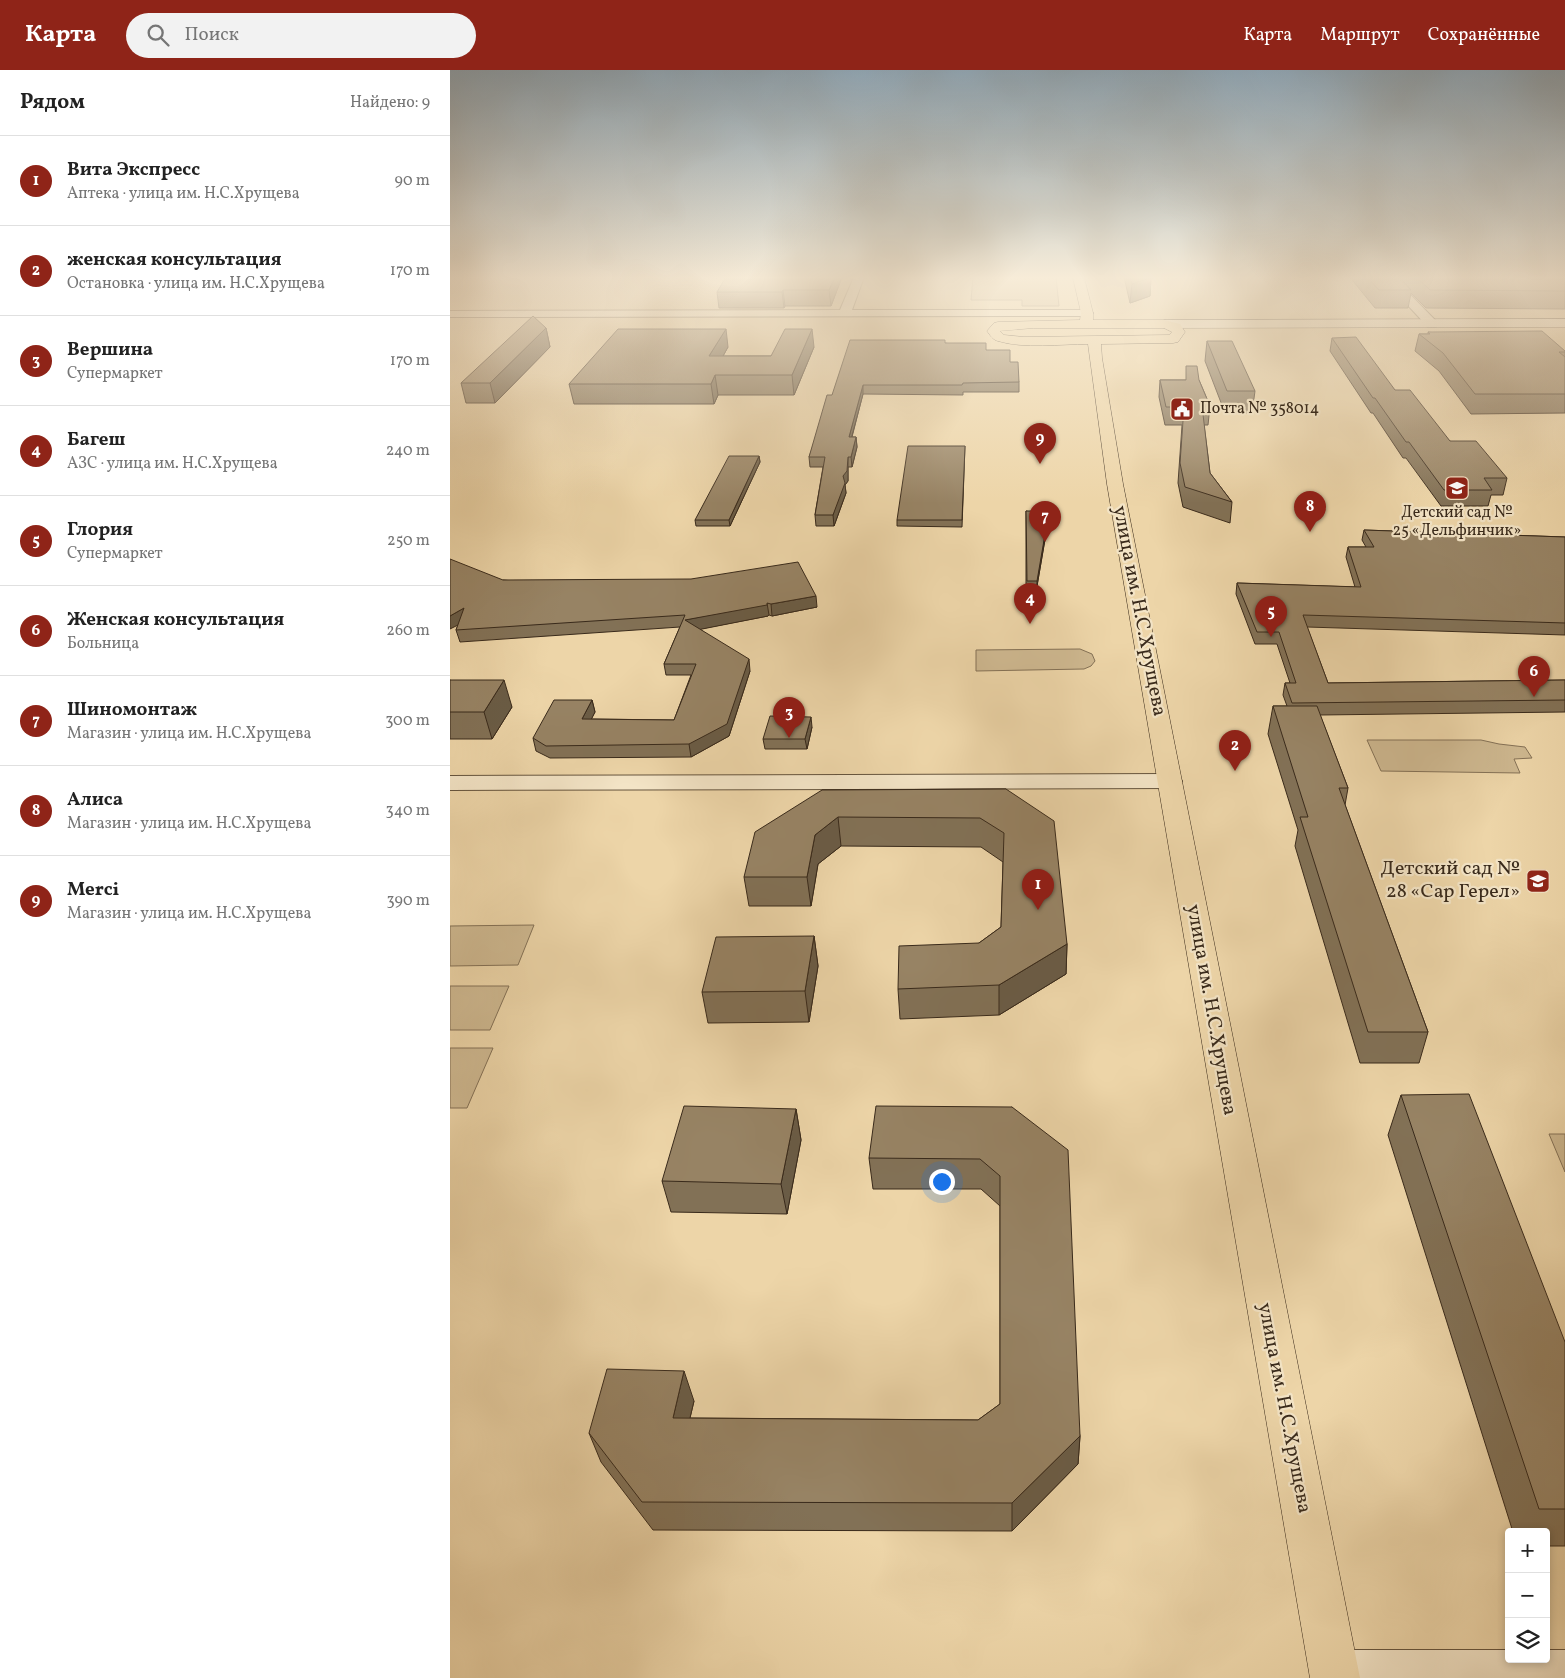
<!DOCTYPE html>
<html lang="ru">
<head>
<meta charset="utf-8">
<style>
  :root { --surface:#fff; --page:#f2f2f2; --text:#222; --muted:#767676; --line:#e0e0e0; --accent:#8f2418 }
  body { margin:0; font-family:Vollkorn,serif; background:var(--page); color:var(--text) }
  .controls { position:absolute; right:15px; bottom:15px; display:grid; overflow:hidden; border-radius:5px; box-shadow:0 2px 8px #0003 }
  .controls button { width:45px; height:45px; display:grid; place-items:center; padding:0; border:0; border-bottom:1px solid var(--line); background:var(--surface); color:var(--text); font:25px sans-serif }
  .you { position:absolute; left:491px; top:1111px; width:18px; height:18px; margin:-12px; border:4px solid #fff; border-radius:50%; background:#1a73e8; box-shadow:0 0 0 8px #1a73e833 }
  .badge { display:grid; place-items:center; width:32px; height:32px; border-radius:50%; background:var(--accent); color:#fff; font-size:16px; font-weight:700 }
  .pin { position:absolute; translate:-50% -41px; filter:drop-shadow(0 1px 2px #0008) }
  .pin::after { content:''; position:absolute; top:26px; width:18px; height:15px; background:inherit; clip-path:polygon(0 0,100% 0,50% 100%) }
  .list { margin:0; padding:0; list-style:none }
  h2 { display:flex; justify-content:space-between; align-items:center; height:65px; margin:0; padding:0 20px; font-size:21px }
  h2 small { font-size:16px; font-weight:400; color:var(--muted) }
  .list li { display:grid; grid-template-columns:32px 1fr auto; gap:15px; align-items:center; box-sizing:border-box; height:90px; padding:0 20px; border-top:1px solid var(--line) }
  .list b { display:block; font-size:19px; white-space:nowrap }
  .list p { margin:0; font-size:16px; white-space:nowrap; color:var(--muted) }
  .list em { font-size:16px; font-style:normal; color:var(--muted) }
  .icon { flex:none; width:28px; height:28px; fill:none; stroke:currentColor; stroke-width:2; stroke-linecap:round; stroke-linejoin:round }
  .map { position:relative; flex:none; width:1115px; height:1608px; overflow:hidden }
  header { display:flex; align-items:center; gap:30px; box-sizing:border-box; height:70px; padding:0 25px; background:var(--accent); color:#fff }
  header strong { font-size:24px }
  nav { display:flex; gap:28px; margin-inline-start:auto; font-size:18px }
  .search { width:350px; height:45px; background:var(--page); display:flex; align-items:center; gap:12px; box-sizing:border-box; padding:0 18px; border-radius:28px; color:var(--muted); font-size:19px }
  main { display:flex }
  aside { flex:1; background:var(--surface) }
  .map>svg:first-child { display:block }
  .green { fill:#ceb890; stroke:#847156 }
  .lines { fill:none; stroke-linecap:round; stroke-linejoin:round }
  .pedestrian-casing { stroke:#66553e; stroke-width:2 }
  .minor-casing { stroke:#66553e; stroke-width:2 }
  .secondary-casing { stroke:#392a1b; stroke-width:1 }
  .primary-casing { stroke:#392a1b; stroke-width:1 }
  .pedestrian { fill:#f3e4c6; fill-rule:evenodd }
  .minor { fill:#f3e4c6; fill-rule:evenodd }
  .secondary { fill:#f3e4c6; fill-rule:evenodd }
  .primary { fill:#edd5a8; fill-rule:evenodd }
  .wall { fill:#827156; stroke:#392a1b }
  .shaded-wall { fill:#6a5c46; stroke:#392a1b }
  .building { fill:#978364; stroke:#392a1b }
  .labels { text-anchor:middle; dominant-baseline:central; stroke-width:4.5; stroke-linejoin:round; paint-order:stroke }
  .far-poi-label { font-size:16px; fill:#392a1b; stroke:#f3e4c6; text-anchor:start }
  .street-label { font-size:20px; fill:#392a1b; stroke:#f3e4c6 }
  .poi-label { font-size:20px; fill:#392a1b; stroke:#f3e4c6; text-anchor:end }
</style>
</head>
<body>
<header>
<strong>Карта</strong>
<div class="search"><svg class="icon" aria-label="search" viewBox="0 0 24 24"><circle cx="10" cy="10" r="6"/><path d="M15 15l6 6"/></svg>Поиск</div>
<nav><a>Карта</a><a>Маршрут</a><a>Сохранённые</a></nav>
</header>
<main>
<aside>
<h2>Рядом<small>Найдено: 9</small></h2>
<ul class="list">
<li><span class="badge">1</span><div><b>Вита Экспресс</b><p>Аптека · улица им. Н.С.Хрущева</p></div><em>90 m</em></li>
<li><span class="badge">2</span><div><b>женская консультация</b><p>Остановка · улица им. Н.С.Хрущева</p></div><em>170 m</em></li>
<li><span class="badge">3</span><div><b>Вершина</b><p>Супермаркет</p></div><em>170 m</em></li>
<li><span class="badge">4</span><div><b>Багеш</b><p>АЗС · улица им. Н.С.Хрущева</p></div><em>240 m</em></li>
<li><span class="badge">5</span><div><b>Глория</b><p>Супермаркет</p></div><em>250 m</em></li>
<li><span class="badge">6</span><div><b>Женская консультация</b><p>Больница</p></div><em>260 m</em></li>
<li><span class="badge">7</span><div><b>Шиномонтаж</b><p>Магазин · улица им. Н.С.Хрущева</p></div><em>300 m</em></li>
<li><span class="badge">8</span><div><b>Алиса</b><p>Магазин · улица им. Н.С.Хрущева</p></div><em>340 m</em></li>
<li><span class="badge">9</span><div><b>Merci</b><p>Магазин · улица им. Н.С.Хрущева</p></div><em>390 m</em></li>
</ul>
</aside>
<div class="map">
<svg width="1115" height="1608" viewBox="0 0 1115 1608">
  <rect width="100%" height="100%" fill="#edd5a8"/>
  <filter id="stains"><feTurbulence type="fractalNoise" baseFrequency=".004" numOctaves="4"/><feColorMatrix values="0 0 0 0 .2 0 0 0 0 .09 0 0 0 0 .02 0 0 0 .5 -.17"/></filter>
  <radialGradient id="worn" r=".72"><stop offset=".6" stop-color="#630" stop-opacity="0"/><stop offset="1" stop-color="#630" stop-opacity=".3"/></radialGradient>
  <g class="green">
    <path d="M523,207H606L609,236H572V230H521Z"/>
    <path d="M630,579L642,584L645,591L641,596L634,599L526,601V580Z"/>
    <path d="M917,670H1031L1049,674L1075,677L1082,688L1064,689L1070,703L931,701Z"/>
    <path d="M84,855L68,895L0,896V856Z"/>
    <path d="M0,916H59L40,960H0Z"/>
    <path d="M0,978H43L17,1038H0Z"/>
    <path d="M1099,1064H1115V1102Z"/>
  </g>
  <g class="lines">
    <g class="pedestrian-casing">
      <path id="pedestrian" d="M884,1580H1059V1589H1096V1580H1115V1608H872L867,1597L872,1585Z"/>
    </g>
    <g class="minor-casing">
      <g id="minor">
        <path d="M404,207H414L402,240H637L643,243L637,246L0,247V241L390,240Z"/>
        <path d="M942,209L946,210L986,251L988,254L986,257H978L938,214L937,212Z"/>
        <path d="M720,704L728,706L732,711L728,716L720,718L0,720V706Z"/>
      </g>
    </g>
    <g class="secondary-casing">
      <path id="secondary" d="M1115,249V257L714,258L708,254L714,250Z"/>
    </g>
    <g class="primary-casing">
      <path id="primary" d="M623,207H634L643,243V250H714L730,254L735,262L728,272L723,273L651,274L652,288L673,414L910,1608H860L657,414L638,274C611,274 573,279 548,271C543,270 540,265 537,261L544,253L548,252L630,250L631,243ZM584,258H714L722,262L719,265L574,267L554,265L550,261Z"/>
    </g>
    <use href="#pedestrian" class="pedestrian"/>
    <use href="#minor" class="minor"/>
    <use href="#secondary" class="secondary"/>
    <use href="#primary" class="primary"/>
  </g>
  <g class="wall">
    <path d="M392,207L381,236H335L334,238H269L267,222Z"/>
    <path d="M674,207H701L700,226L680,233Z"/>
    <path d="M903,207H1115V239L976,238L961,223L958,238H925L903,211Z"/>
    <path d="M96,258L100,277L45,333H16L11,313Z"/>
    <path d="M978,262L1115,281V343L1021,344L989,301L965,281L969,264H978Z"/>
    <path d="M882,268L945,320L1000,371L1057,408L1053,425H1041L1038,436H991L956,388H953L923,343H921L880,281Z"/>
    <path d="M757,271L805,321L802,343H775L755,291Z"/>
    <path d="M495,273L536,280L560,292L569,312V322H513V325L413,324L402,367H406L407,377L402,397H398V411L395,415L396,423L384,456H366L365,445L373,397H360L359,387L382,325Z"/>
    <path d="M278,277L273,286H321L364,277L344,325H268L264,334H124L119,314Z"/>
    <path d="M710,310H749L760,336L758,355H754L760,403L782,432L780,453L733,437L728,413L732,355H715L709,327Z"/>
    <path d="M515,376L512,457L447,456V450Z"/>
    <path d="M309,386L310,392L280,456H246L245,450Z"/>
    <path d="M576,441L599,446L587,516L576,515Z"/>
    <path d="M914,460L1115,467V565L857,557L878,613L1115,610V642L870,645L898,718L895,735L978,962L969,993H910L845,776L848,760L818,664L823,636H837L833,625L835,613H840L827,574H805L786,524L787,513L905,517L896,487L898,477H916L912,470Z"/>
    <path d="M53,510L367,537L322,546L319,545L318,546L250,559L300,601L279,666L241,687L100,688L86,681L83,668L142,630L145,642L141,649L224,650L241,605H216L214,594L230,557L10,572L6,560L8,555Z"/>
    <path d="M0,610L62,637L42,669H0Z"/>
    <path d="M362,657L357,679H315L313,669Z"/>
    <path d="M556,719L617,874L616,904L549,945L450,949L448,919L529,873L551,857L553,792L531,777L391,776L368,794L361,836H299L294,807L372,720Z"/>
    <path d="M364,866L368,896L359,952L258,953L252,922Z"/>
    <path d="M951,1025L1115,1272V1476H1096V1462H1063L938,1065Z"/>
    <path d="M562,1037L630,1366L628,1394L562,1461L203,1460L151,1392L139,1363L244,1331L240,1348L528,1350L550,1334V1136L531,1119H423L419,1088Z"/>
    <path d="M346,1039L351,1070L337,1144L221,1142L212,1111Z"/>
  </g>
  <g class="shaded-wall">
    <path d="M385,207H392L381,236L379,220Z"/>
    <path d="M701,207L700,226L680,233L682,214Z"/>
    <path d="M333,220L335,236L334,238L332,222Z"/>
    <path d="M96,258L100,277L45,333L40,313Z"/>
    <path d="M276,259L278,277L262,306L259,286Z"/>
    <path d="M362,259L364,277L344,325L342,305Z"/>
    <path d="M265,305L268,325L264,334L261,314Z"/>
    <path d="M413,315V324L399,377V367Z"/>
    <path d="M406,367L407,377L402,397L401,387Z"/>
    <path d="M309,386L310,392L280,456L279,450Z"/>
    <path d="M398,387V411L395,415L396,423L384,456L383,445Z"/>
    <path d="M599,441V446L587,516V511Z"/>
    <path d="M366,526L367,537L322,546L321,534Z"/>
    <path d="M317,533L319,545L318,546L237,562L235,550Z"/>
    <path d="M14,538L18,550L0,559V546Z"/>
    <path d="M299,589L300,601L279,666L241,687L239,674Z"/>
    <path d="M54,610L62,637L42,669L34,642Z"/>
    <path d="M142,630L145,642L135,662L132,649Z"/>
    <path d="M361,647L362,657L357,679L355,669Z"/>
    <path d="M388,747L391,776L368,794L361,836L357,807L365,765Z"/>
    <path d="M364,866L368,896L359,952L355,921Z"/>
    <path d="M617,874L616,904L549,945V915Z"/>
    <path d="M346,1039L351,1070L337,1144L331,1114Z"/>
    <path d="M234,1301L244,1331L233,1377L223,1348Z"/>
    <path d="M630,1366L628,1394L562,1461V1433Z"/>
  </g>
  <g class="building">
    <path d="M276,207H385L379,220H333L332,222H267Z"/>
    <path d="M680,207H701L682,214Z"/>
    <path d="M917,207H949L961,220H929Z"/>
    <path d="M966,207H1109L1115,210V221L980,220Z"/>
    <path d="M83,246L96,258L40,313H11Z"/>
    <path d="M168,259H276L259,286H321L335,259H362L342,305H265L261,314H119Z"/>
    <path d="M1092,261L1115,281V282H1109L1115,287V324H1025L993,283L969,264H980L978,262Z"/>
    <path d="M906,267L945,320H960L1000,371H1026L1057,408H1034L1042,420H994L959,372H956L925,328H923L882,268Z"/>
    <path d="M400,270H495V273H536V280H560V292H568L569,312L513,313L512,315H413L399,367H406L401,387H398L397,401L393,406L395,413L383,445H365L375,387H359L377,325H382Z"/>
    <path d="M757,271H782L805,321H777Z"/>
    <path d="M736,296H747L749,310L760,336H752L760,403L782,432L735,417L730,393L734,337H716L710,310H736Z"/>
    <path d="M458,376H515L512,450H447Z"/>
    <path d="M279,386H309L279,450H245Z"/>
    <path d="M576,441H599L587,511H577Z"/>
    <path d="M914,460L1115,467V553L853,545L878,613L1115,610V630L842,633L835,613H846L829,562H807L787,513L911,517L898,477H924Z"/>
    <path d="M0,489L53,510L241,509L348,492L366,526L321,534L317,533V535L235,550L299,589L277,654L239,674L96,676L83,668L104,630H142L132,649L224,650L246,594H214L235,545L6,560L14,538L0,546Z"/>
    <path d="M0,610H54L34,642H0Z"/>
    <path d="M823,636H867L898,718H889L978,962H918L850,747H858Z"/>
    <path d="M320,646L361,647L355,669H313Z"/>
    <path d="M556,719L604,751L617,874L549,915L448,919L449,876L529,873L551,857L554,763L530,748L388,747L365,765L357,807H294L305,762L372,720Z"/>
    <path d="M364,866L355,921L252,922L266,867Z"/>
    <path d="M1019,1024L1115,1272V1439H1089L951,1025Z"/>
    <path d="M234,1036L346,1039L331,1114L212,1111Z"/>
    <path d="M426,1036L562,1037L618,1080L630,1366L562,1433L192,1432L139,1363L157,1299L234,1301L223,1348L528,1350L550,1334V1106L530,1089L419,1088Z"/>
  </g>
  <linearGradient id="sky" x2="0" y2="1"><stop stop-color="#91aabb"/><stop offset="0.48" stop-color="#f7ecd8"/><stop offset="1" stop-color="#f7ecd8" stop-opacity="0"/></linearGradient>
  <rect width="1115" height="433" fill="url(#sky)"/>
  <defs>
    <g id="civic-square" transform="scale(1.25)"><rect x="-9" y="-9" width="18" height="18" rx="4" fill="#8f2418" stroke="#f3e4c6"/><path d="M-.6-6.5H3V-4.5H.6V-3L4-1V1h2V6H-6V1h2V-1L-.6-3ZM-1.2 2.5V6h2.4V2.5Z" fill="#fff"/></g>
    <g id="school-square" transform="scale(1.25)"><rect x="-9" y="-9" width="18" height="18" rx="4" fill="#8f2418" stroke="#f3e4c6"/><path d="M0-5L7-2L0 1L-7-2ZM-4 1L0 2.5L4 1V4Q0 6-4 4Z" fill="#fff"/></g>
  </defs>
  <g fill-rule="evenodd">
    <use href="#civic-square" x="732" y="339"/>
    <use href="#school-square" x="1007" y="418"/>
    <use href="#school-square" x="1088" y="811"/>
  </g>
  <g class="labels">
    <g class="far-poi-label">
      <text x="750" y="339">Почта № 358014</text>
      <text x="1007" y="443" text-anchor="middle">Детский сад №<tspan x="1007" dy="18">25 «Дельфинчик»</tspan></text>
    </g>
    <g class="street-label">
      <text transform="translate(689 541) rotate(79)">улица им. Н.С.Хрущева</text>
      <text transform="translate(761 940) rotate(80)">улица им. Н.С.Хрущева</text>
      <text transform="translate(834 1338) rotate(79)">улица им. Н.С.Хрущева</text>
    </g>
    <g class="poi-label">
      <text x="1070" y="799">Детский сад №<tspan x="1070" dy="23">28 «Сар Герел»</tspan></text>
    </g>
  </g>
  <rect width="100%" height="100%" filter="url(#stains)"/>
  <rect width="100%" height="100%" fill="url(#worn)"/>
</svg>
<div class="controls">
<button>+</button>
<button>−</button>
<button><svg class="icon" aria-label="layers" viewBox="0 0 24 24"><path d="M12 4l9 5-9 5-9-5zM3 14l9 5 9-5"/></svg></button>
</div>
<div class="you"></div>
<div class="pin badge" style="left:588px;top:840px">1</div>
<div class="pin badge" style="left:785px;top:701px">2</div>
<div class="pin badge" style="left:339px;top:668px">3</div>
<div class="pin badge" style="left:580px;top:554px">4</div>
<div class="pin badge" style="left:821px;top:567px">5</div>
<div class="pin badge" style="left:1084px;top:627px">6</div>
<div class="pin badge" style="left:595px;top:472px">7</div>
<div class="pin badge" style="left:860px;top:462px">8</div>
<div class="pin badge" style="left:590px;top:394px">9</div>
</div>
</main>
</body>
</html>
